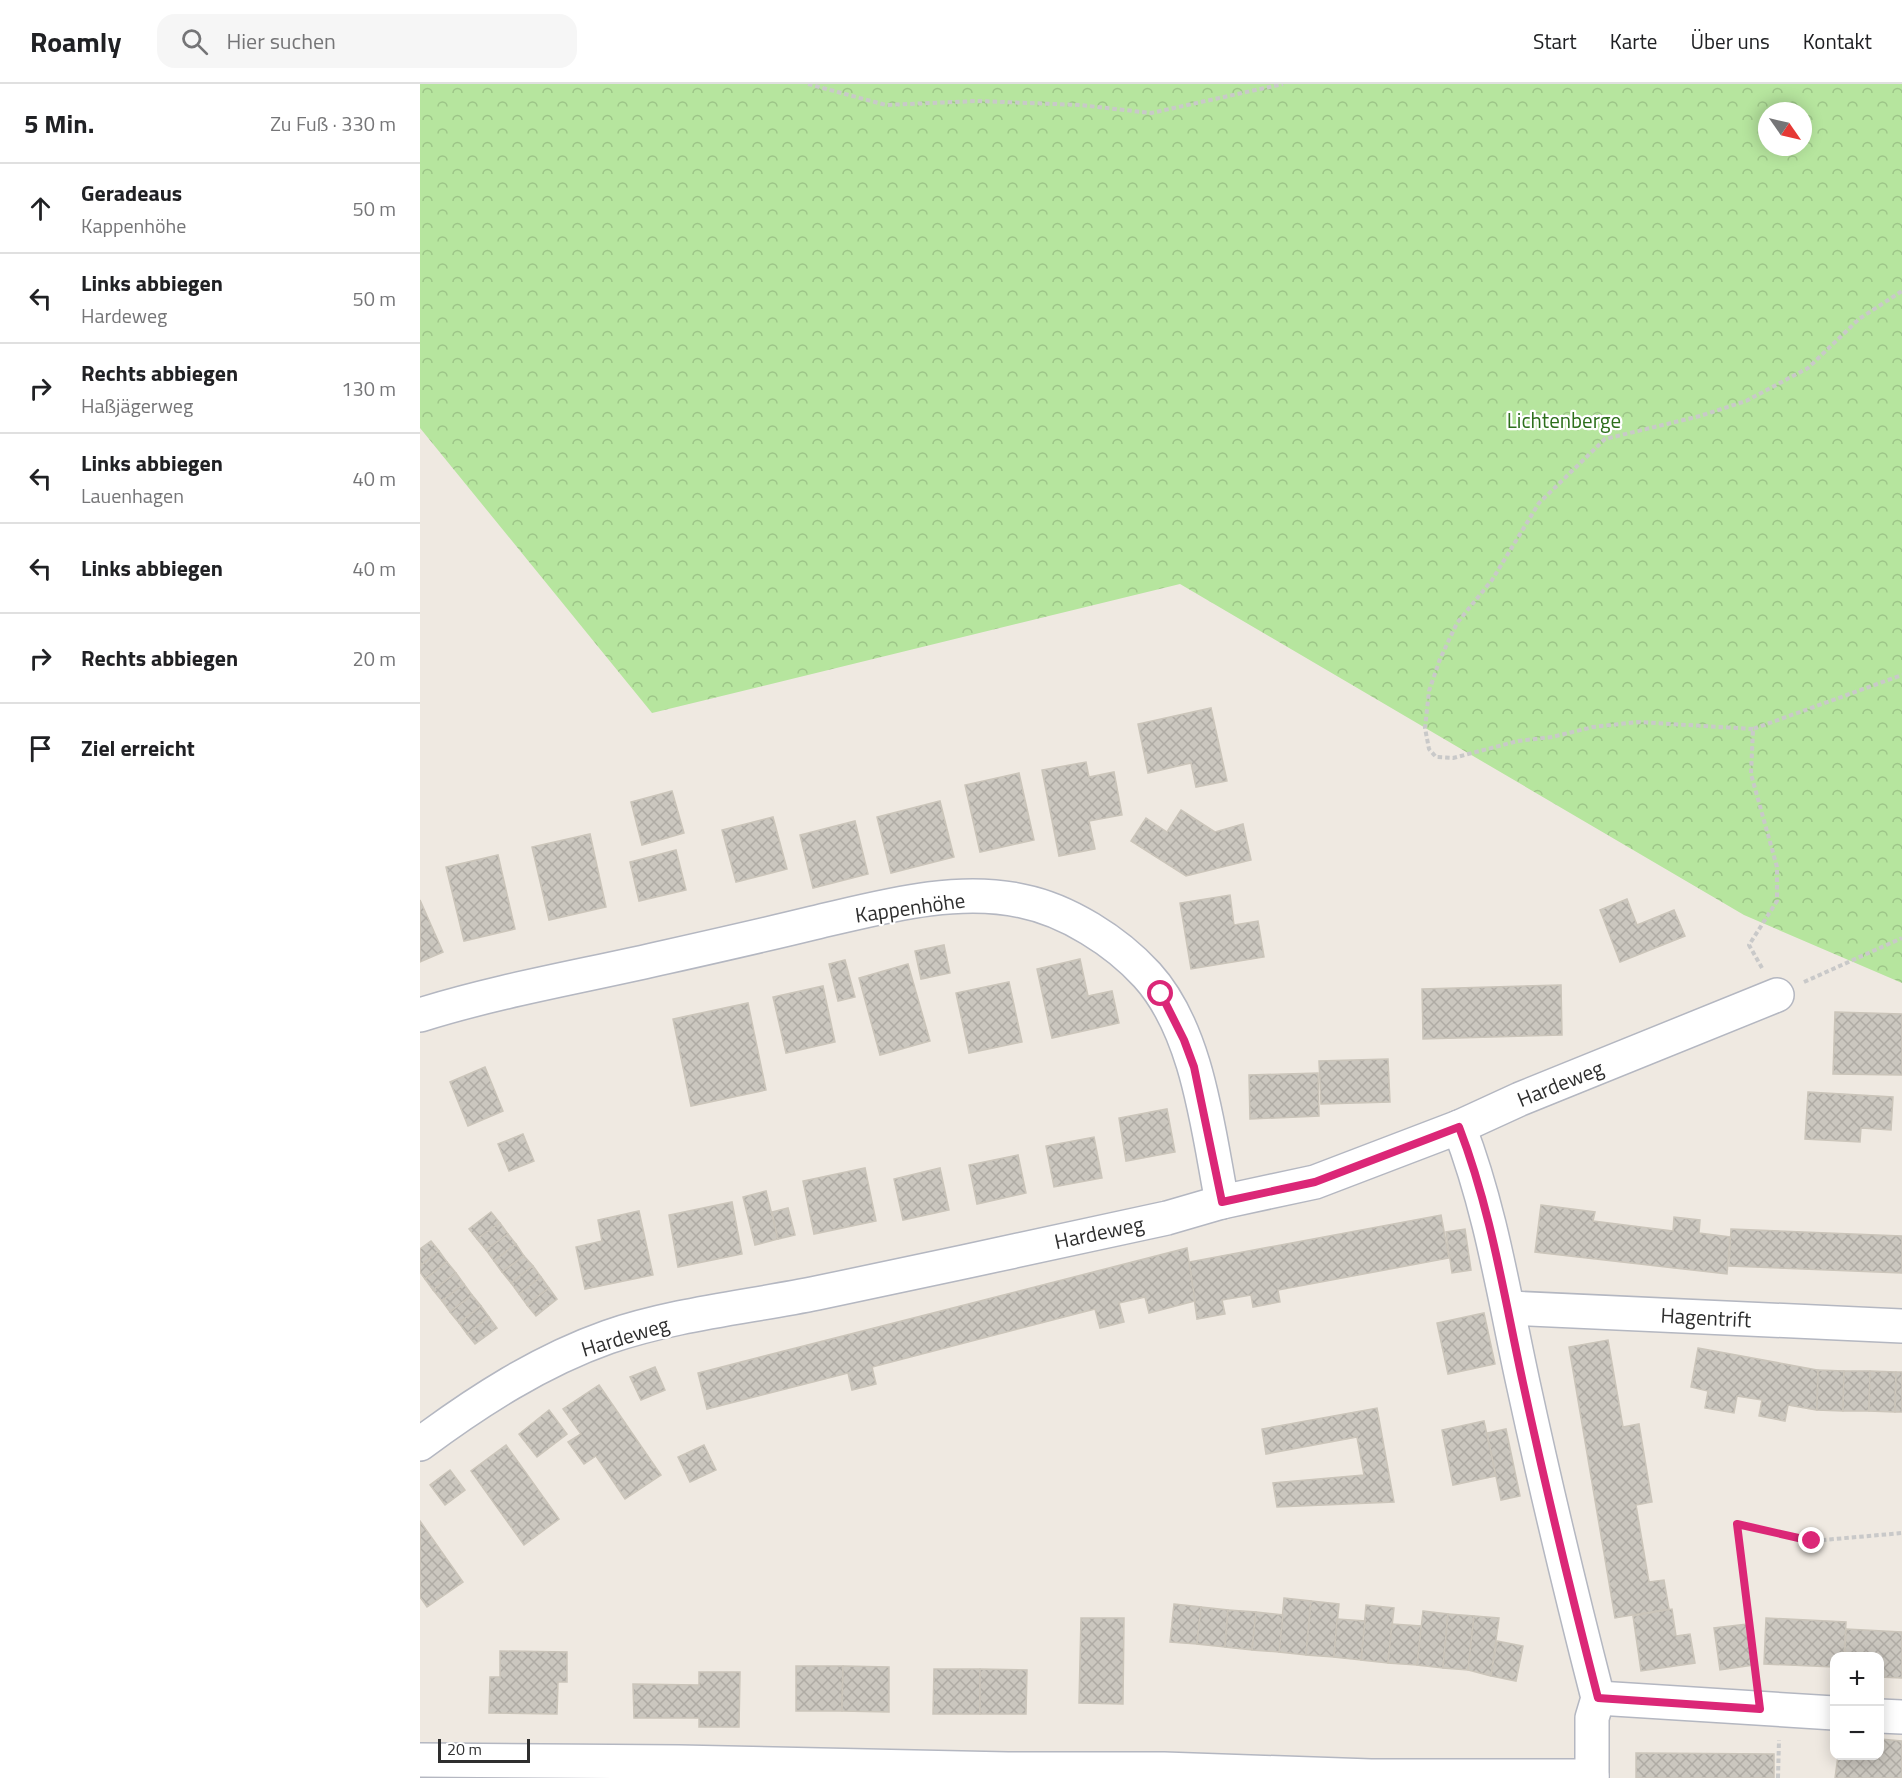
<!DOCTYPE html>
<html lang="de">
<head>
<meta charset="utf-8">
<style>
  :root { --surface:#fff; --page:#f6f6f6; --text:#202124; --muted:#757577; --line:#e0e0e0 }
  body { margin:0; font-family:"Titillium Web",sans-serif; background:var(--page); color:var(--text) }
  .controls { position:absolute; right:18px; bottom:18px; display:grid; overflow:hidden; border-radius:12px; box-shadow:0 3px 15px #0003 }
  .controls button { width:54px; height:54px; display:grid; place-items:center; padding:0; border:0; border-bottom:2px solid var(--line); background:var(--surface); color:var(--text); font:30px sans-serif }
  .compass { position:absolute; left:1338px; top:18px; width:54px; height:54px; border-radius:50%; background:var(--surface); box-shadow:0 3px 15px #0003; rotate:124deg }
  .scale { position:absolute; left:18px; bottom:15px; width:92px; box-sizing:border-box; padding-left:6px; border:3px solid #2e2e2e; border-top:0; font-size:16px; line-height:21px; white-space:nowrap; color:#2e2e2e; -webkit-text-stroke:4px #fff; paint-order:stroke }
  .stop { position:absolute; width:18px; height:18px; margin:-14px; border:4px solid #db2777; border-radius:50%; background:#fff }
  .stop.end { background:#db2777; border-color:#fff; box-shadow:0 2px 6px #0008 }
  .list { margin:0; padding:0; list-style:none }
  h2 { display:flex; justify-content:space-between; align-items:center; height:78px; margin:0; padding:0 24px; font-size:26px }
  h2 small { font-size:20px; font-weight:400; color:var(--muted) }
  .list li { display:grid; grid-template-columns:39px 1fr auto; gap:18px; align-items:center; box-sizing:border-box; height:90px; padding:0 24px; border-top:2px solid var(--line) }
  .list b { display:block; font-size:22px; white-space:nowrap }
  .list p { margin:0; font-size:20px; white-space:nowrap; color:var(--muted) }
  .list em { font-size:20px; font-style:normal; color:var(--muted) }
  .icon { flex:none; width:33px; height:33px; fill:none; stroke:currentColor; stroke-width:2; stroke-linecap:round; stroke-linejoin:round }
  .map { position:relative; flex:none; width:1482px; height:1694px; overflow:hidden }
  header { display:flex; align-items:center; gap:36px; box-sizing:border-box; height:84px; padding:0 30px; background:var(--surface); border-bottom:2px solid var(--line) }
  header strong { font-size:28px }
  nav { display:flex; gap:33px; margin-inline-start:auto; font-size:21px }
  .search { width:420px; height:54px; background:var(--page); display:flex; align-items:center; gap:15px; box-sizing:border-box; padding:0 21px; border-radius:18px; color:var(--muted); font-size:22px }
  main { display:flex }
  aside { flex:1; background:var(--surface) }
  .map>svg:first-child { display:block }
  .forest { fill:url(#forest-crowns); fill-rule:evenodd }
  .building { fill:url(#building-cross-hatch); stroke:#cbc5ba; stroke-width:1.5 }
  .lines { fill:none; stroke-linecap:round; stroke-linejoin:round }
  .minor-casing { stroke:#b4b7c1; stroke-width:36 }
  .path { stroke:#c9c9c9; stroke-width:4; stroke-dasharray:4.5 3; stroke-linecap:butt }
  .minor { stroke:#fff; stroke-width:33 }
  .route { stroke:#db2777; stroke-width:8 }
  .labels { text-anchor:middle; dominant-baseline:central; stroke-width:4.5; stroke-linejoin:round; paint-order:stroke }
  .park-label { font-size:21px; fill:#2c6e1b; stroke:#fff }
  .street-label { font-size:21px; fill:#2e2e2e; stroke:#fff }
</style>
</head>
<body>
<header>
<strong>Roamly</strong>
<div class="search"><svg class="icon" aria-label="search" viewBox="0 0 24 24"><circle cx="10" cy="10" r="6"/><path d="M15 15l6 6"/></svg>Hier suchen</div>
<nav><a>Start</a><a>Karte</a><a>Über uns</a><a>Kontakt</a></nav>
</header>
<main>
<aside>
<h2>5 Min.<small>Zu Fuß · 330 m</small></h2>
<ul class="list">
<li><svg class="icon" aria-label="ahead" viewBox="0 0 24 24"><path d="M12 20V5M6 11l6-6 6 6"/></svg><div><b>Geradeaus</b><p>Kappenhöhe</p></div><em>50 m</em></li>
<li><svg class="icon" aria-label="left" viewBox="0 0 24 24"><path d="M17 20v-9H6M10 6l-5 5 5 5"/></svg><div><b>Links abbiegen</b><p>Hardeweg</p></div><em>50 m</em></li>
<li><svg class="icon" aria-label="right" viewBox="0 0 24 24"><path d="M7 20v-9h11M14 6l5 5-5 5"/></svg><div><b>Rechts abbiegen</b><p>Haßjägerweg</p></div><em>130 m</em></li>
<li><svg class="icon" aria-label="left" viewBox="0 0 24 24"><path d="M17 20v-9H6M10 6l-5 5 5 5"/></svg><div><b>Links abbiegen</b><p>Lauenhagen</p></div><em>40 m</em></li>
<li><svg class="icon" aria-label="left" viewBox="0 0 24 24"><path d="M17 20v-9H6M10 6l-5 5 5 5"/></svg><div><b>Links abbiegen</b></div><em>40 m</em></li>
<li><svg class="icon" aria-label="right" viewBox="0 0 24 24"><path d="M7 20v-9h11M14 6l5 5-5 5"/></svg><div><b>Rechts abbiegen</b></div><em>20 m</em></li>
<li><svg class="icon" aria-label="arrive" viewBox="0 0 24 24"><path d="M6 21V4h12l-3 4 3 4H6"/></svg><div><b>Ziel erreicht</b></div></li>
</ul>
</aside>
<div class="map">
<svg width="1482" height="1694" viewBox="0 0 1482 1694">
  <defs>
    <pattern id="forest-crowns" width="20" height="18" patternUnits="userSpaceOnUse" patternTransform="scale(1.5)"><rect width="20" height="18" fill="#b6e59e"/><path d="M2 6a3 3 0 1 1 6 0M12 15a3 3 0 1 1 6 0" fill="none" stroke="#9dc588"/></pattern>
    <pattern id="building-cross-hatch" width="8" height="8" patternUnits="userSpaceOnUse" patternTransform="scale(1.5)"><rect width="8" height="8" fill="#cbc7bf"/><path d="M0 0l8 8M0 8l8-8" fill="none" stroke="#afaba4"/></pattern>
  </defs>
  <rect width="100%" height="100%" fill="#efe9e1"/>
  <path class="forest" d="M0,0H1482V899L1324,831L760,500L232,629L0,344ZM1347,27H1383V63H1347Z"/>
  <g class="building">
    <path d="M791,624L807,697L776,703L771,679L728,689L718,640Z"/>
    <path d="M666,678L669,693L694,688L702,731L669,737L675,765L639,772L622,686Z"/>
    <path d="M599,689L614,756L560,768L545,701Z"/>
    <path d="M252,707L264,749L222,761L211,718Z"/>
    <path d="M520,717L534,773L471,789L457,733Z"/>
    <path d="M761,726L795,748L823,740L831,776L766,792L711,757L726,734L747,748Z"/>
    <path d="M353,733L367,785L316,798L302,746Z"/>
    <path d="M435,737L448,790L393,804L380,751Z"/>
    <path d="M170,750L186,823L129,836L112,763Z"/>
    <path d="M256,766L266,806L219,817L210,778Z"/>
    <path d="M78,771L95,845L44,857L26,783Z"/>
    <path d="M810,811L814,841L838,837L844,873L771,885L760,819Z"/>
    <path d="M1207,815L1217,841L1254,826L1265,852L1200,878L1180,826Z"/>
    <path d="M0,816L23,868L0,878Z"/>
    <path d="M524,861L530,889L501,895L495,867Z"/>
    <path d="M660,875L668,912L692,907L699,939L632,954L617,885Z"/>
    <path d="M425,876L435,913L418,917L409,880Z"/>
    <path d="M488,880L510,957L460,971L439,894Z"/>
    <path d="M589,898L602,958L549,969L536,909Z"/>
    <path d="M1141,901L1142,951L1003,955L1002,905Z"/>
    <path d="M403,902L415,958L366,969L353,913Z"/>
    <path d="M328,919L346,1006L271,1022L253,935Z"/>
    <path d="M1415,928L1482,930V991L1413,990Z"/>
    <path d="M968,975L970,1018L901,1020L899,977Z"/>
    <path d="M65,983L83,1027L48,1042L30,998Z"/>
    <path d="M898,989L899,1032L830,1035L829,991Z"/>
    <path d="M1388,1008L1473,1013L1471,1046L1441,1044L1440,1058L1385,1055Z"/>
    <path d="M747,1025L755,1068L706,1077L699,1034Z"/>
    <path d="M103,1050L114,1077L89,1087L78,1060Z"/>
    <path d="M674,1053L682,1094L634,1103L626,1062Z"/>
    <path d="M598,1071L606,1109L557,1120L549,1081Z"/>
    <path d="M445,1084L456,1137L394,1150L383,1097Z"/>
    <path d="M520,1084L529,1126L483,1136L474,1095Z"/>
    <path d="M346,1107L358,1155L335,1161L323,1113Z"/>
    <path d="M312,1118L322,1170L258,1183L249,1131Z"/>
    <path d="M1121,1121L1175,1128L1173,1137L1253,1147L1254,1133L1280,1136L1279,1149L1310,1153L1307,1190L1115,1168Z"/>
    <path d="M368,1124L375,1151L358,1155L352,1128Z"/>
    <path d="M219,1127L233,1191L165,1205L156,1163L182,1157L178,1136Z"/>
    <path d="M71,1128L80,1139L57,1155L49,1145Z"/>
    <path d="M1021,1131L1029,1174L858,1206L860,1218L833,1223L831,1211L802,1216L805,1230L777,1235L769,1178Z"/>
    <path d="M80,1139L88,1150L66,1166L57,1155Z"/>
    <path d="M1045,1145L1051,1186L1032,1189L1026,1148Z"/>
    <path d="M1311,1145L1482,1152V1189L1309,1182Z"/>
    <path d="M88,1150L96,1160L74,1177L66,1166Z"/>
    <path d="M11,1157L19,1167L0,1182V1165Z"/>
    <path d="M96,1160L104,1172L82,1188L74,1177Z"/>
    <path d="M767,1164L775,1217L729,1229L725,1213L699,1219L704,1238L680,1244L675,1225L452,1283L456,1300L432,1306L428,1289L287,1325L278,1289Z"/>
    <path d="M19,1167L27,1178L5,1195L0,1188V1182Z"/>
    <path d="M104,1172L113,1182L91,1199L82,1188Z"/>
    <path d="M27,1178L36,1189L13,1206L5,1195Z"/>
    <path d="M113,1182L121,1193L99,1210L91,1199Z"/>
    <path d="M36,1189L44,1200L22,1217L13,1206Z"/>
    <path d="M121,1193L129,1204L107,1221L99,1210Z"/>
    <path d="M44,1200L52,1211L30,1228L22,1217Z"/>
    <path d="M129,1204L137,1215L116,1232L107,1221Z"/>
    <path d="M52,1211L61,1222L39,1239L30,1228Z"/>
    <path d="M61,1222L69,1233L47,1250L39,1239Z"/>
    <path d="M1064,1229L1075,1280L1028,1290L1017,1239Z"/>
    <path d="M69,1233L77,1244L55,1260L47,1250Z"/>
    <path d="M1188,1256L1203,1343L1219,1340L1232,1418L1216,1421L1229,1498L1244,1496L1249,1525L1195,1534L1149,1263Z"/>
    <path d="M1278,1264L1398,1286L1397,1326L1368,1321L1365,1337L1339,1332L1342,1316L1317,1312L1314,1329L1285,1324L1288,1307L1271,1303Z"/>
    <path d="M235,1283L245,1306L221,1316L210,1293Z"/>
    <path d="M1398,1286L1424,1287L1423,1327L1397,1326Z"/>
    <path d="M1424,1287H1450L1449,1327H1423Z"/>
    <path d="M1450,1287L1476,1288L1475,1328L1449,1327Z"/>
    <path d="M1476,1288H1482V1328H1475Z"/>
    <path d="M179,1301L241,1391L205,1415L176,1372L164,1380L148,1358L161,1350L143,1325Z"/>
    <path d="M957,1324L974,1418L857,1423L853,1399L944,1391L937,1353L846,1370L842,1345Z"/>
    <path d="M129,1326L147,1350L117,1373L99,1350Z"/>
    <path d="M1064,1337L1076,1392L1033,1401L1022,1346Z"/>
    <path d="M1086,1345L1100,1412L1081,1416L1067,1349Z"/>
    <path d="M86,1361L139,1435L104,1461L51,1387Z"/>
    <path d="M284,1361L296,1386L270,1398L258,1373Z"/>
    <path d="M30,1386L45,1406L25,1421L10,1401Z"/>
    <path d="M0,1437L43,1498L7,1523L0,1513Z"/>
    <path d="M864,1514L891,1517L886,1571L859,1568Z"/>
    <path d="M891,1517L919,1520L914,1573L886,1571Z"/>
    <path d="M754,1520L781,1523L777,1560L750,1558Z"/>
    <path d="M946,1521L974,1524L968,1579L941,1576Z"/>
    <path d="M781,1523L808,1526L805,1563L777,1560Z"/>
    <path d="M1252,1525L1256,1552L1270,1550L1275,1579L1221,1587L1213,1532Z"/>
    <path d="M808,1526L836,1528L832,1566L805,1563Z"/>
    <path d="M1003,1527L1028,1530L1023,1584L997,1581Z"/>
    <path d="M836,1528L863,1531L859,1568L832,1566Z"/>
    <path d="M1028,1530L1054,1532L1048,1586L1023,1584Z"/>
    <path d="M1054,1532L1079,1534L1071,1592L1048,1586Z"/>
    <path d="M661,1534H704L703,1620L659,1619Z"/>
    <path d="M1346,1534L1426,1538L1424,1572H1414V1583L1344,1580Z"/>
    <path d="M917,1535L945,1537L941,1576L914,1573Z"/>
    <path d="M972,1540L1001,1542L997,1581L968,1579Z"/>
    <path d="M1327,1540L1333,1581L1300,1586L1294,1544Z"/>
    <path d="M1426,1545L1482,1548V1594L1460,1593V1572H1425Z"/>
    <path d="M1077,1557L1103,1562L1096,1597L1071,1592Z"/>
    <path d="M80,1567L147,1568V1598H138L137,1630L69,1629L70,1593H80Z"/>
    <path d="M376,1582H423L422,1627H376Z"/>
    <path d="M423,1582L469,1583V1628L422,1627Z"/>
    <path d="M514,1585H560V1630H513Z"/>
    <path d="M560,1585L607,1586L606,1630H560Z"/>
    <path d="M279,1588H320L319,1643H279V1634H214L213,1600L279,1601Z"/>
    <path d="M1460,1655L1482,1657V1694H1415L1418,1672H1460Z"/>
    <path d="M1216,1669L1354,1670V1694H1216Z"/>
  </g>
  <g class="lines">
    <g class="minor-casing">
      <g id="minor">
        <path d="M0,931C80,906 164,892 246,873C295,862 344,851 393,839C459,824 534,802 602,817C647,826 696,857 727,891C778,947 788,1046 802,1118"/>
        <path d="M1039,1043C1071,1126 1084,1212 1103,1299C1126,1405 1151,1509 1178,1614L1172,1634V1694"/>
        <path d="M1090,1224L1482,1242"/>
        <path d="M0,1360C58,1317 120,1277 188,1253C255,1230 328,1223 397,1209C514,1185 630,1159 747,1134L802,1118L895,1098L1039,1043L1100,1015L1357,911"/>
        <path d="M1178,1614L1414,1629"/>
        <path d="M1460,1632L1482,1633"/>
        <path d="M0,1676L259,1678L588,1685H744L951,1692H1172"/>
      </g>
    </g>
    <g class="path">
      <path d="M388,0L466,21L557,17L660,21L731,29L863,0"/>
      <path d="M1333,645L1218,638L1173,643L1132,653L1098,657L1033,674L1016,673L1009,665L1005,644L1009,607L1020,575L1037,539L1072,496L1119,419L1185,355L1280,332L1326,317L1388,284L1439,235L1482,207"/>
      <path d="M1342,884L1329,861L1357,817V783L1331,690L1333,645L1482,591"/>
      <path d="M1384,898L1482,854"/>
      <path d="M1336,1592L1317,1440L1392,1457L1482,1449"/>
      <path d="M1358,1694L1359,1656"/>
    </g>
    <use href="#minor" class="minor"/>
  </g>
  <g class="lines">
    <path class="route" d="M741,910L764,956L774,983L802,1118L895,1098L1039,1043C1071,1126 1084,1212 1103,1299C1126,1405 1151,1509 1178,1614L1340,1625L1317,1440L1392,1457"/>
  </g>
  <g class="labels">
    <g class="park-label">
      <text x="1144" y="336">Lichtenberge</text>
    </g>
    <g class="street-label">
      <text transform="translate(490 823) rotate(-8)">Kappenhöhe</text>
      <text transform="translate(1140 999) rotate(-22)">Hardeweg</text>
      <text transform="translate(679 1148) rotate(-12)">Hardeweg</text>
      <text transform="translate(1286 1233) rotate(3)">Hagentrift</text>
      <text transform="translate(205 1252) rotate(-17)">Hardeweg</text>
    </g>
  </g>
</svg>
<div class="controls">
<button>+</button>
<button>−</button>
</div>
<svg class="compass" viewBox="-18 -18 36 36"><path d="M0-13l5 13h-10z" fill="#e53935"/><path d="M0 13l5-13h-10z" fill="#757577"/></svg>
<div class="scale">20 m</div>
<div class="stop" style="left:741px;top:910px"></div>
<div class="stop end" style="left:1392px;top:1457px"></div>
</div>
</main>
</body>
</html>
